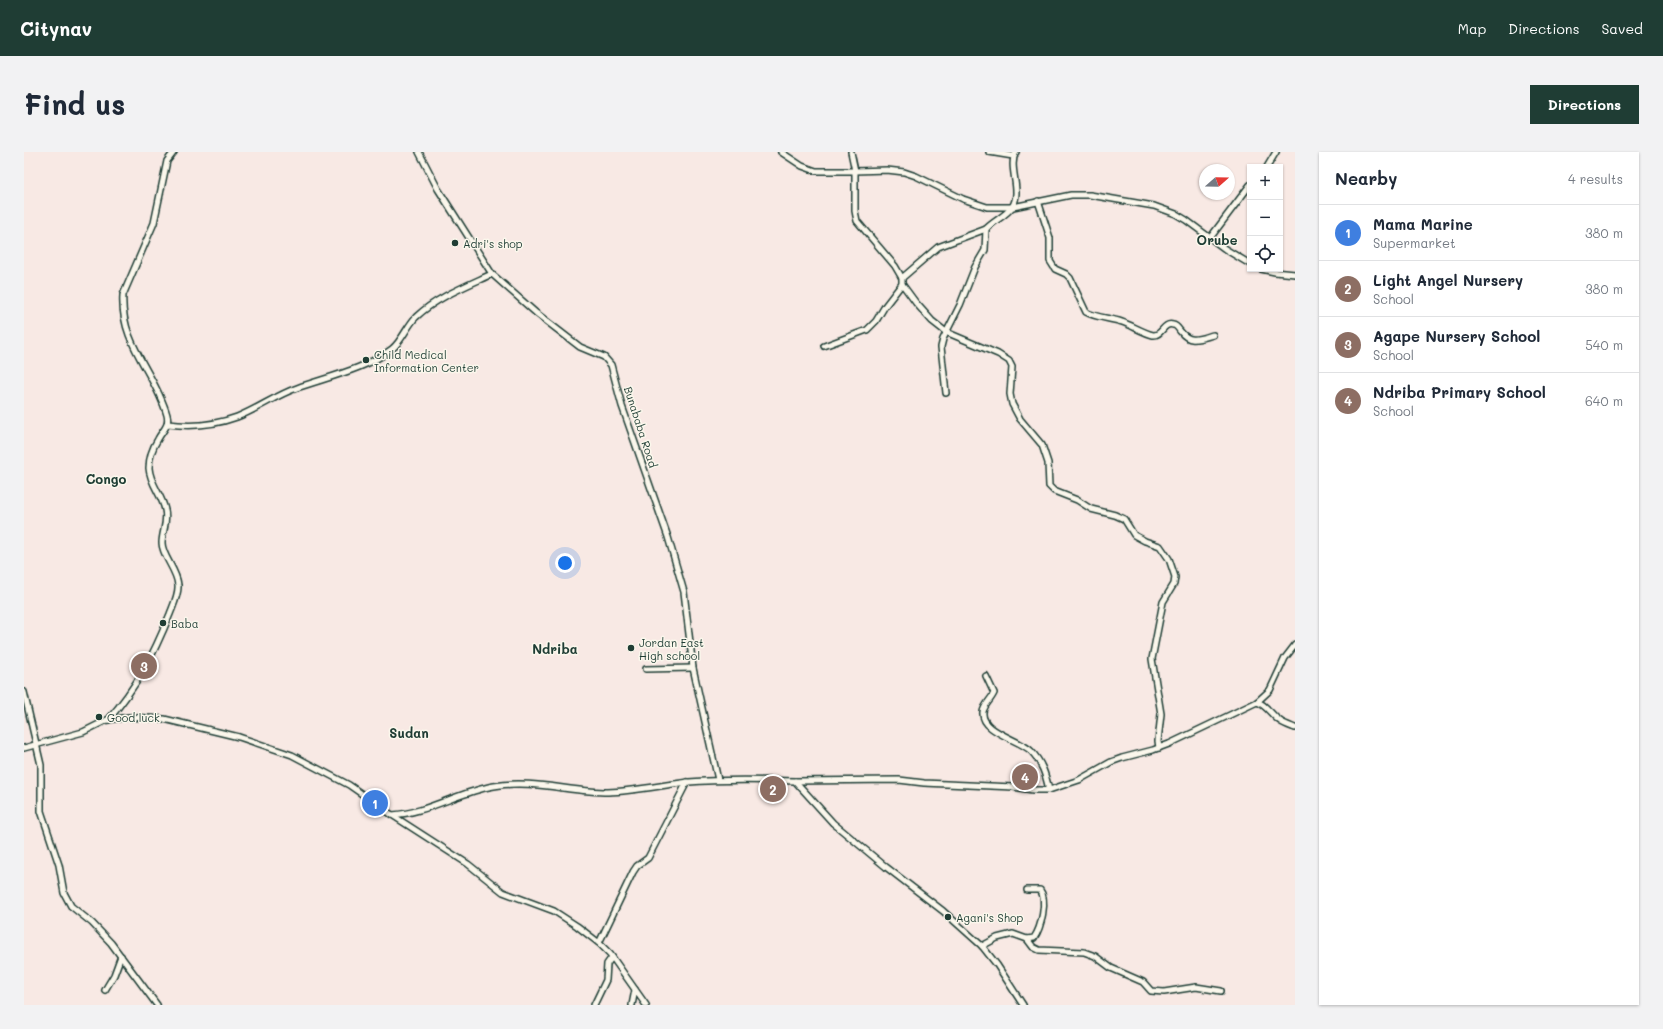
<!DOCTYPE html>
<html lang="en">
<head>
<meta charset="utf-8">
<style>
  :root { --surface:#fff; --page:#f2f2f3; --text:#1f2937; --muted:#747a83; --line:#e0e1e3; --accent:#1f3d34 }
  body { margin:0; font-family:Mali,sans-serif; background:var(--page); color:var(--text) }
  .controls { position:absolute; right:12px; top:12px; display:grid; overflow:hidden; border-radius:0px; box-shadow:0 1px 3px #0004 }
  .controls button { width:36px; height:36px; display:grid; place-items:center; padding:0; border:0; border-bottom:1px solid var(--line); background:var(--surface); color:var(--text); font:20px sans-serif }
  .compass { position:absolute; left:1175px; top:12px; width:36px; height:36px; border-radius:50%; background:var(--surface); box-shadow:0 1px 3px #0004; rotate:70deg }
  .you { position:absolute; left:541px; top:411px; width:14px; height:14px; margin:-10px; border:3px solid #fff; border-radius:50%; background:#1a73e8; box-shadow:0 0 0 6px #1a73e833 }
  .badge { display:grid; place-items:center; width:26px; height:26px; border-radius:50%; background:var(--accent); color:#fff; font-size:13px; font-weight:700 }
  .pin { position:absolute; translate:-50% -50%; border:2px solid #fff; box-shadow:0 1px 4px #0006 }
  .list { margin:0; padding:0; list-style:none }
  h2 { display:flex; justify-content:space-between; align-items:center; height:52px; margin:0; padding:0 16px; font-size:17px }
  h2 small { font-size:13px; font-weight:400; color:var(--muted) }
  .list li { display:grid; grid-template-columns:26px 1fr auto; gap:12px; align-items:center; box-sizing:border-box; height:56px; padding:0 16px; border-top:1px solid var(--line) }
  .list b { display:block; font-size:15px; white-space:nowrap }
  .list p { margin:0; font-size:13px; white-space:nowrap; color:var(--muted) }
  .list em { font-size:13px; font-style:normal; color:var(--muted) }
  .icon { flex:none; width:22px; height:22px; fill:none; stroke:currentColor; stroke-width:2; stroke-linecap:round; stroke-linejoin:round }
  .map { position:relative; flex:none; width:1271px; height:853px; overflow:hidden; border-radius:0px }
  header { display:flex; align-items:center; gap:24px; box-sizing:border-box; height:56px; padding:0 20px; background:var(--accent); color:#fff }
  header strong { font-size:19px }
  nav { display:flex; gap:22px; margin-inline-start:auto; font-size:14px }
  .intro { display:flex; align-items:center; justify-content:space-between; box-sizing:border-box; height:96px; padding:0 24px }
  h1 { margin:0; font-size:28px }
  .button { padding:10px 18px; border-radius:0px; background:var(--accent); color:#fff; font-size:14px; font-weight:700 }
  main { display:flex; gap:24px; padding:0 24px }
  aside { flex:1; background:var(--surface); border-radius:0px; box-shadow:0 1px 3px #0004 }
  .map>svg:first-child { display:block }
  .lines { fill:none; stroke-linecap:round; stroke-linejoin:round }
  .street-casing { stroke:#1f3d34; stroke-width:8 }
  .street { stroke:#fbf7ec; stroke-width:5 }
  .poi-dot { fill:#1f3d34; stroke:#fbf7ec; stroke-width:1.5 }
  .labels { text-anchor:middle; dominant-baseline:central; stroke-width:3; stroke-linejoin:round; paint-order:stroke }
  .poi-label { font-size:11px; fill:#1f3d34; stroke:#fbf7ec; text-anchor:start }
  .street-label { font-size:11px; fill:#1f3d34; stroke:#fbf7ec }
  .quarter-label { font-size:13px; font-weight:bold; fill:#1f3d34; stroke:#fbf7ec }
</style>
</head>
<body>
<header>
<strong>Citynav</strong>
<nav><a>Map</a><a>Directions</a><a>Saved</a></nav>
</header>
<div class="intro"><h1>Find us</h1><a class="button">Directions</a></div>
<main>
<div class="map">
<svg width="1271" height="853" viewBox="0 0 1271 853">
  <rect width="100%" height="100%" fill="#f8e9e4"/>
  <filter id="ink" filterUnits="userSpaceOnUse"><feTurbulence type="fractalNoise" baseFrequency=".025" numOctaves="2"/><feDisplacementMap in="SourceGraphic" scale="8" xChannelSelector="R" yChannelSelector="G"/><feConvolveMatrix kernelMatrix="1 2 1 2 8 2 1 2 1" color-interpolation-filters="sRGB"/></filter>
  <g filter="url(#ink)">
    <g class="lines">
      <g class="street-casing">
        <g id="street">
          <path d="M395,0L414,37L468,122L512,161L556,195L580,205L587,213L598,254L644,385L660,440L669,516L694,628"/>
          <path d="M757,0L778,14L792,19H831L863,18L880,20L892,24L939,47L963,55H989L1047,43H1066L1130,54L1152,62L1162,68L1201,97L1226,112"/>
          <path d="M827,0L831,19V59L833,69L871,114L878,126V132L892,151L908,169L922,180L974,202L985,209L988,215L986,242L988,252L996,267L1018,293L1024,311L1025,334L1030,339L1053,348L1067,357L1091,363L1100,367L1110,383L1121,389L1136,394L1145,407L1151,425L1150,432L1139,450L1128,507L1137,562L1134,589L1135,596"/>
          <path d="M965,0L989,4"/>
          <path d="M1243,15L1252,0"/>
          <path d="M1014,49L1026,86V109L1031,117L1042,122L1046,126L1062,160C1073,166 1086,166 1098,170C1107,173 1120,181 1129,183C1138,184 1139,170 1149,173C1152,173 1154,176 1156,179C1166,192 1175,187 1189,183"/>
          <path d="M1186,86L1226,33"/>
          <path d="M1237,117L1251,120L1271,122"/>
          <path d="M878,126L914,95L962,77"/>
          <path d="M800,194L843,178L852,169L861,154L878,132"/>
          <path d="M922,241L917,195L919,187L936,153L951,115L961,98L962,77C969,69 982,64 988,55C999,39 983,15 992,0"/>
          <path d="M144,272C167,275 191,273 213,265C234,257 252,243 273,236C304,225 342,217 368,197C378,189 383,174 392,165C413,145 442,134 468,122"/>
          <path d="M622,517L669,516"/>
          <path d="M962,524L970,541C967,548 960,553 959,560C957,580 995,587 1007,599C1018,610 1022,624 1025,638"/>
          <path d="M0,540L17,613V659L35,713L40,741L47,754L68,771L87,791L133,853"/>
          <path d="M1233,550C1242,552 1248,564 1256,569C1260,572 1266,574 1271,576"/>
          <path d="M84,568C114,533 129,504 146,462C149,454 155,442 154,433C153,418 138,404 138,391C138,380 144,370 141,358C138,343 126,332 125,316C125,306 129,295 134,287C138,279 146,274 143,263C131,220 96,192 99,143L130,71L143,9L150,0"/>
          <path d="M0,596L59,580L83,568L105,565L140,567L215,585L268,603L325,633L368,663C404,661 434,640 470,634C508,627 546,640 584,640C611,639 638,633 665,630C700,627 736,628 771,629L809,671L862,715L919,759L958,794L973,813L999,853"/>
          <path d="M771,629L875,628L900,631L989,635L1009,638H1025L1055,628L1087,610L1098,606L1129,598L1145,592L1233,550L1246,538L1261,506L1271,493"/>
          <path d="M368,663L444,712L479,740L530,759L553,774L575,791L586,802L622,853"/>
          <path d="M1003,787L1010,786C1017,776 1024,748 1016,738H1003"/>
          <path d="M575,791L609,720L613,714L624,706L663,630"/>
          <path d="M958,794L973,786L989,782L1003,787L1009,795L1015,798L1060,800L1071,804L1087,816L1119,830L1127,839L1140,840L1172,835L1197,839"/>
          <path d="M81,838L90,823L97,804"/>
          <path d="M570,853L582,828L583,812L588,805"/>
          <path d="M608,853L611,838"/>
        </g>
      </g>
      <use href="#street" class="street"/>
    </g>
  </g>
  <g class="poi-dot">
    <circle cx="431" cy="91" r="4"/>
    <circle cx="342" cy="208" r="4"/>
    <circle cx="139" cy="471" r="4"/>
    <circle cx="607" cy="496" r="4"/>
    <circle cx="75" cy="565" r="4"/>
    <circle cx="924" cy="765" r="4"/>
  </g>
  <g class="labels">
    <g class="poi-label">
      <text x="439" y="91">Adri's shop</text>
      <text x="350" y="202">Child Medical<tspan x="350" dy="13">Information Center</tspan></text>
      <text x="147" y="471">Baba</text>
      <text x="615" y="490">Jordan East<tspan x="615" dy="13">High school</tspan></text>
      <text x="83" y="565">Good luck</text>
      <text x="932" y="765">Agani's Shop</text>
    </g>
    <g class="street-label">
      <text transform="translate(617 275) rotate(72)">Bunababa Road</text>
    </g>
    <g class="quarter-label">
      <text x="1193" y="87">Orube</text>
      <text x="82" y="326">Congo</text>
      <text x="531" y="496">Ndriba</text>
      <text x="385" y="580">Sudan</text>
    </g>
  </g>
</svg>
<div class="controls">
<button>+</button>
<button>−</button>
<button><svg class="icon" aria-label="locate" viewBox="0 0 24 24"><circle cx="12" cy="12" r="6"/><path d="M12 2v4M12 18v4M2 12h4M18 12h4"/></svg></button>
</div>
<svg class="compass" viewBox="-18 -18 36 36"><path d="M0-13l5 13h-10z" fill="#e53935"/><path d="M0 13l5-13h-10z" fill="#747a83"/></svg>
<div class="you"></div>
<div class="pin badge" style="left:351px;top:651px;background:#3f7fe0">1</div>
<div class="pin badge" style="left:749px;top:637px;background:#8d6e63">2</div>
<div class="pin badge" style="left:120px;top:514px;background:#8d6e63">3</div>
<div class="pin badge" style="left:1001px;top:625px;background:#8d6e63">4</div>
</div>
<aside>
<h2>Nearby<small>4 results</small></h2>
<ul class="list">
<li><span class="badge" style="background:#3f7fe0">1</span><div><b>Mama Marine</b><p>Supermarket</p></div><em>380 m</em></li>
<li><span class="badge" style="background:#8d6e63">2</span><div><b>Light Angel Nursery</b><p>School</p></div><em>380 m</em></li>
<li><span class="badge" style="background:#8d6e63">3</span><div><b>Agape Nursery School</b><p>School</p></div><em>540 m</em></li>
<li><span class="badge" style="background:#8d6e63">4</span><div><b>Ndriba Primary School</b><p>School</p></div><em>640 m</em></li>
</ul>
</aside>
</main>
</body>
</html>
